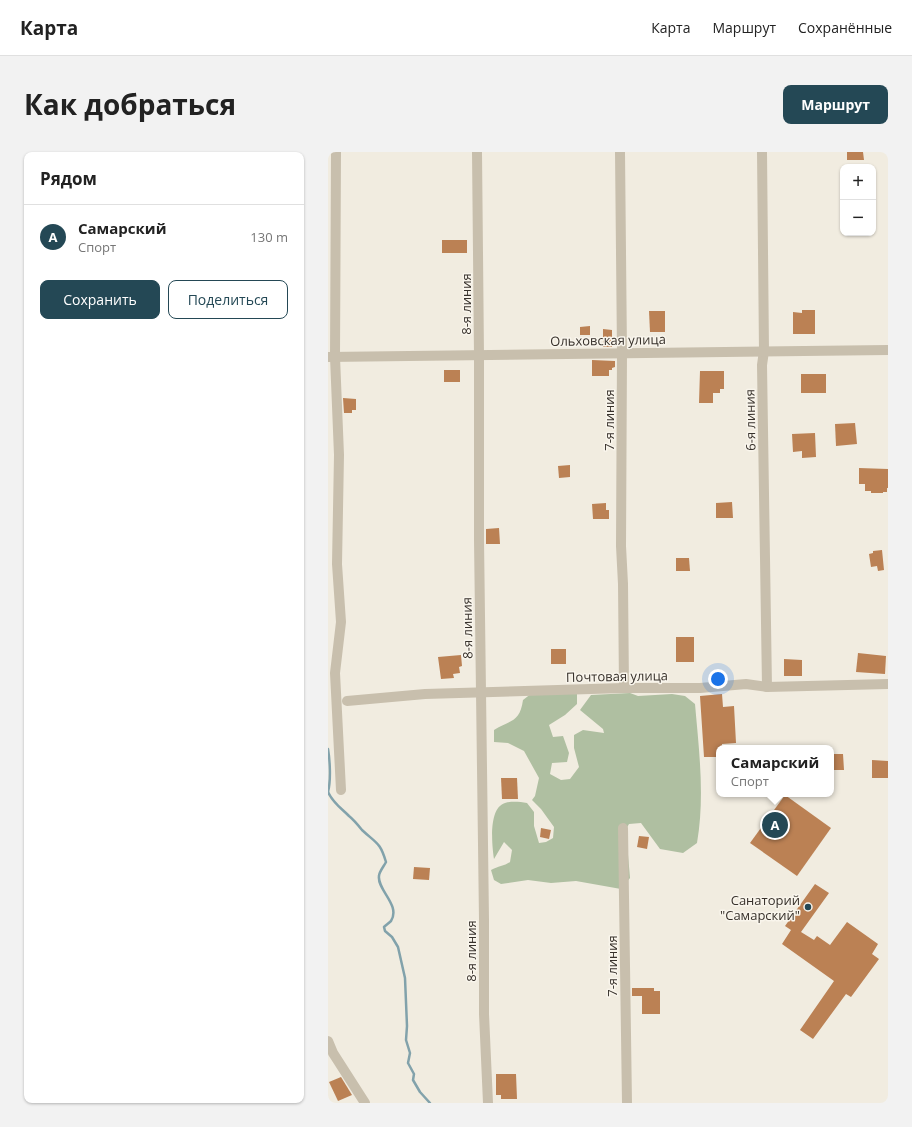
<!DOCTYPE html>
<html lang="ru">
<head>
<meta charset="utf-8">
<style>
  :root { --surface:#fff; --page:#f2f2f2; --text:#222; --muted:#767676; --line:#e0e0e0; --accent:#244855 }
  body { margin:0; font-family:"Open Sans",sans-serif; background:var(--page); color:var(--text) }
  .controls { position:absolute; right:12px; top:12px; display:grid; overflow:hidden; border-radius:8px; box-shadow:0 1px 3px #0004 }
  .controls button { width:36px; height:36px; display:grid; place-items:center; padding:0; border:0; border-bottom:1px solid var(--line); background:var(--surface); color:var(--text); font:20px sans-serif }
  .you { position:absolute; left:390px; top:527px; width:14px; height:14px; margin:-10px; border:3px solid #fff; border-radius:50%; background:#1a73e8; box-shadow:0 0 0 6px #1a73e833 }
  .badge { display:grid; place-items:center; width:26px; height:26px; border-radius:50%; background:var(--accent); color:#fff; font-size:13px; font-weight:700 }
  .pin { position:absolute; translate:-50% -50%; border:2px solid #fff; box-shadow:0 1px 4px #0006 }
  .popup { position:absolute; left:388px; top:593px; width:118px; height:52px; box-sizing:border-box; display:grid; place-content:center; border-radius:8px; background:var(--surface); filter:drop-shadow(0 1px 3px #0005); font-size:13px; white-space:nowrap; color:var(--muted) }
  .popup b { font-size:15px; color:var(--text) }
  .popup::after { content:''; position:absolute; left:50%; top:100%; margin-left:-8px; border:8px solid transparent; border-top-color:var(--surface) }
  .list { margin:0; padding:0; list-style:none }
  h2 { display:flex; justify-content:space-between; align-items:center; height:52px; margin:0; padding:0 16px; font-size:17px }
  h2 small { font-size:13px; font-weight:400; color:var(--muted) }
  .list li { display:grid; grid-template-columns:26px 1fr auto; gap:12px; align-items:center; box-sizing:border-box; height:64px; padding:0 16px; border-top:1px solid var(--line) }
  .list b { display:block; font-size:15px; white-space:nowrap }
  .list p { margin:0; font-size:13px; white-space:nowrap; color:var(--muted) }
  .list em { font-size:13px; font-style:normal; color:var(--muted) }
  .actions { display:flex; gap:8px; padding:12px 16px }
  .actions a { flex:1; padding:9px 0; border:1px solid var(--accent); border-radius:8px; text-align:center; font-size:14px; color:var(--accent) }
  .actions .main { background:var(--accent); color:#fff }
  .map { position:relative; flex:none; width:560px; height:951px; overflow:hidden; border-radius:8px }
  header { display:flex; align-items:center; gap:24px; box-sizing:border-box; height:56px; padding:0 20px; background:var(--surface); border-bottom:1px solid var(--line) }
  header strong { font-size:19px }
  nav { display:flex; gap:22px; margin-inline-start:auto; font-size:14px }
  .intro { display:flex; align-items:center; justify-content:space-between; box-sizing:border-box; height:96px; padding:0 24px }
  h1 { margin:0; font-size:28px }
  .button { padding:10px 18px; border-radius:8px; background:var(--accent); color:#fff; font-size:14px; font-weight:700 }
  main { display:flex; gap:24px; padding:0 24px }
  aside { flex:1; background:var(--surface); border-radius:8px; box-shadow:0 1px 3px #0004 }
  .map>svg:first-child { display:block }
  .green { fill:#afbfa1 }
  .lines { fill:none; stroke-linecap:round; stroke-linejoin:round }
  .stream { stroke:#82a2ab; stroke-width:2.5 }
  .building { fill:#bb8154 }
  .minor { stroke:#c8bfad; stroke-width:10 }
  .poi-dot { fill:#244855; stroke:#f9f5ec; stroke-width:1.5 }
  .labels { text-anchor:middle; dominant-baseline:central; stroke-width:3; stroke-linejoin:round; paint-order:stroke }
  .street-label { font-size:13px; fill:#37312b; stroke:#f9f5ec }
  .poi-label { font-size:13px; fill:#37312b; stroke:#f9f5ec; text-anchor:end }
</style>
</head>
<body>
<header>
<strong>Карта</strong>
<nav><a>Карта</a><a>Маршрут</a><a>Сохранённые</a></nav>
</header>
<div class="intro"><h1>Как добраться</h1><a class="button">Маршрут</a></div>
<main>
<aside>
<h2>Рядом<small></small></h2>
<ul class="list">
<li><span class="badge">A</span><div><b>Самарский</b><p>Спорт</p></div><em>130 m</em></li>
</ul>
<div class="actions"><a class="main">Сохранить</a><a>Поделиться</a></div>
</aside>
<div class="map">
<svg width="560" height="951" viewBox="0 0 560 951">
  <rect width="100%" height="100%" fill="#f1ece0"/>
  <path class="green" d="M204,541H249V552L237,563L221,573L225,585L235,584L241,601L239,610L224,611L222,622L233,628L242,627L251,615L246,596V583L255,578L276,581L275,577L252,558L263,543L302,541L310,544L344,542L357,544L367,552C371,598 377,645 369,691L355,701L332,697L313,671L301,672L294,684L300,703L302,726L293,737L248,729L223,731L200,728L173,732L166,728L163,718C170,714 176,714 182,710L184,698L176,690L166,707C164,694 160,656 177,651C184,649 192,650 199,651L206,660V674L211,691L218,690L225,686L226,675L213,657L204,648L207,644L211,626L196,599L180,591L166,590V578C183,568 192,570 195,548Z"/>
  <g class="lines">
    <g class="stream">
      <path d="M0,597C2,609 3,628 0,640"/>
      <path d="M0,640C5,651 13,656 21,664C26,668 30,673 34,678C49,692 52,690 58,710C56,714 51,720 51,724C49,738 73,753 63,769C61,771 58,773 56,775L57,779L64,785L70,795L77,826L79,874L78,888L82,901L80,911L86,922L85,928L92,940L102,951"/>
    </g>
  </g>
  <g class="building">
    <path d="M519,0H535L536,8H519Z"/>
    <rect x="114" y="88" width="25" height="13"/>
    <path d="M474,158H487V182H465V160L474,161Z"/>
    <path d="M321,159H337V180H322Z"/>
    <path d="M262,174V183H252V175Z"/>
    <path d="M275,177L284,178V195H275Z"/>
    <path d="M264,208L287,209V215L284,216V218H281V224H264Z"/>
    <rect x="116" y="218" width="16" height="12"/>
    <path d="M372,219H396V237H392V241H385V251H371Z"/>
    <rect x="473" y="222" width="25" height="19"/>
    <path d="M15,246L28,247V258H24V261H16Z"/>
    <path d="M527,271L529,292L508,294L507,272Z"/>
    <path d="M487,281L488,305L474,306V299L465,300L464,282Z"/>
    <path d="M242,313V325L231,326L230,314Z"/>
    <path d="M531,316L560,317V336H559V340H555V341H543V339H537V332H531Z"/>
    <path d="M404,350L405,366H388V351Z"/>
    <path d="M278,351V358H281V367H265L264,352Z"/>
    <path d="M171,376L172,392H158V377Z"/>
    <path d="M554,398L556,418L550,419L549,414L543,415L541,402L545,401V399Z"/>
    <path d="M348,406H361L362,419H348Z"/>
    <rect x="348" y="485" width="18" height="25"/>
    <rect x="223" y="497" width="15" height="15"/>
    <path d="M530,501L558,504L557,522L528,520Z"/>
    <path d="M133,503L134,514L131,515L132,521L125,522L126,526L113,527L110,505Z"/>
    <path d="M456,507L474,508V524H456Z"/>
    <path d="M394,542L395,555L406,554L408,591L394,592V596H391V605H376L372,544Z"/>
    <path d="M503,602H515L516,618H503Z"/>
    <path d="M544,608L560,609V626H544Z"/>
    <path d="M173,626H189L190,647H174Z"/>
    <path d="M457,643L503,676L469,724L422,691Z"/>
    <path d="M213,676L223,678L221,687L212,685Z"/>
    <path d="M311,684L321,685L319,697L309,695Z"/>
    <path d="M86,715L102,716L101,728L85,727Z"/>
    <path d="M487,732L501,741L473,780L486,788L489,784L502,793L519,770L550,792L544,802L551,807L523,845L518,842L485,887L472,878L506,829L454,792L463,778L457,774Z"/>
    <path d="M304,836H326V839H332V862H314V844H304Z"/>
    <path d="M168,922H188L189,947H173V943H168Z"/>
    <path d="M13,925L24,943L10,949L1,930Z"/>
  </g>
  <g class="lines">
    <g class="minor">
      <path d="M8,0L7,205L11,303L9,412L13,470L7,521L13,638"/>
      <path d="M149,0L151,203V388L156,768V862L160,951"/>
      <path d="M292,0L294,201L293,394L295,432L296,536"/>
      <path d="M434,0L436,199L434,213L439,535"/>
      <path d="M0,205L560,198"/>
      <path d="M19,549L97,542L296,536H372L418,532L439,535L560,532"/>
      <path d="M295,676L299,951"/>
      <path d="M0,889L5,901L37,951"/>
    </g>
  </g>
  <circle class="poi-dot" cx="480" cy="755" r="4"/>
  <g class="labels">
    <g class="street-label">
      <text transform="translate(138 152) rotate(-90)">8-я линия</text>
      <text transform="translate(280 188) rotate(-1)">Ольховская улица</text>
      <text transform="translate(281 268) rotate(-90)">7-я линия</text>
      <text transform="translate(422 268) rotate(-91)">6-я линия</text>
      <text transform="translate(139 476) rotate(-91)">8-я линия</text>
      <text transform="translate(289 524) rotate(-1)">Почтовая улица</text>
      <text transform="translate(143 799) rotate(-90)">8-я линия</text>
      <text transform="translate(284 814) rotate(-90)">7-я линия</text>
    </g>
    <g class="poi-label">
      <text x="472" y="748">Санаторий<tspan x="472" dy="15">"Самарский"</tspan></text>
    </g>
  </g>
</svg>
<div class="controls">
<button>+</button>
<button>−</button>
</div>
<div class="you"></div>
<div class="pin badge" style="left:447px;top:673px">A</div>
<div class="popup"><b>Самарский</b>Спорт</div>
</div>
</main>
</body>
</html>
